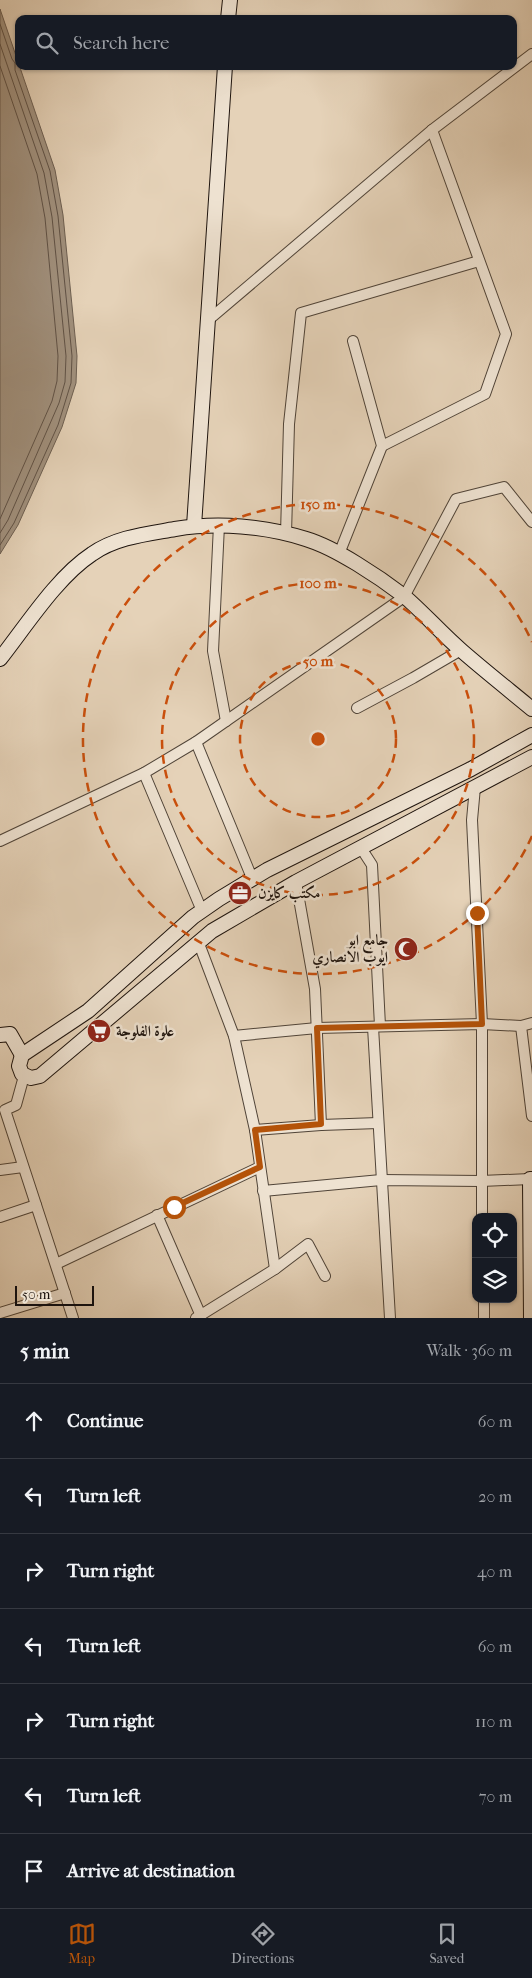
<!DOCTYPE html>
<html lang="en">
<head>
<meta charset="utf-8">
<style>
  :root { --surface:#171b24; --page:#242831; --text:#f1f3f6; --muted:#9ea1a6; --line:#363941; --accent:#b45309 }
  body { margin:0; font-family:"IM FELL French Canon",Amiri,serif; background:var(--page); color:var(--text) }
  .controls { position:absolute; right:15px; bottom:15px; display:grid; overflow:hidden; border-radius:10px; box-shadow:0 1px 4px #0004 }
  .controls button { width:45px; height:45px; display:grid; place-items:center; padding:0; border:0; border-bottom:1px solid var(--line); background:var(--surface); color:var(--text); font:25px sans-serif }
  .scale { position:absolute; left:15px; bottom:12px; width:79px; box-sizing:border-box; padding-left:5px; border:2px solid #1e140e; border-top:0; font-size:14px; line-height:18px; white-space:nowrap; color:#1e140e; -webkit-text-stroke:4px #eee2d1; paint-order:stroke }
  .stop { position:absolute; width:15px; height:15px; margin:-11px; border:4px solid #b45309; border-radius:50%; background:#fff }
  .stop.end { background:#b45309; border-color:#fff; box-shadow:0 1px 5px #0008 }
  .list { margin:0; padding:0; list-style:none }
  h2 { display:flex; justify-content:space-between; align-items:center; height:65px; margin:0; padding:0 20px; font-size:21px }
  h2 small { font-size:16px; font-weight:400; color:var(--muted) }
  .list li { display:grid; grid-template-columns:32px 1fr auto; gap:15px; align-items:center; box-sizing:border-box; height:75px; padding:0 20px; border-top:1px solid var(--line) }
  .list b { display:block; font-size:19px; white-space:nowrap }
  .list em { font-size:16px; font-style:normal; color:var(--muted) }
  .icon { flex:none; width:28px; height:28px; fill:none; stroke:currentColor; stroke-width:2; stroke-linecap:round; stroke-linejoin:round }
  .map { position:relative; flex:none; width:532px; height:1318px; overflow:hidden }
  .search { position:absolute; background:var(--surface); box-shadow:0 1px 4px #0004; left:15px; right:15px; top:15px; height:55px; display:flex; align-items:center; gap:12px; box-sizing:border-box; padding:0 18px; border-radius:10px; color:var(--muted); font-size:19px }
  .sheet { height:590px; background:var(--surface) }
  nav { display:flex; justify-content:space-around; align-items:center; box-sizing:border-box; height:70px; border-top:1px solid var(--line); background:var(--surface); font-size:14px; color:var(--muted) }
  nav a { display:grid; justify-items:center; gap:2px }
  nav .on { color:var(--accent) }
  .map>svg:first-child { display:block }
  .water { fill:#a1917e; stroke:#6d5f51 }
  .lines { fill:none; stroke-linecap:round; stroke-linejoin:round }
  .shore { stroke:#605246; stroke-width:1 }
  .street-casing { stroke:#504438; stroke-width:12 }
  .secondary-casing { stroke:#1e140e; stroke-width:16 }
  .street { stroke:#eee2d1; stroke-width:10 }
  .secondary { stroke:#eee2d1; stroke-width:14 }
  .route { stroke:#b45309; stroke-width:6 }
  .ring { fill:none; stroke:#ca4f0c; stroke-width:2.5; stroke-dasharray:9 6 }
  .labels { text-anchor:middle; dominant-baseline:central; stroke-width:5; stroke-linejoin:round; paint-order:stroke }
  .poi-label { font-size:15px; font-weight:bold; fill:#1e140e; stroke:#eee2d1; text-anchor:start }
  .centre { fill:#ca4f0c; stroke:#eee2d1; stroke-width:2.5 }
  .ring-label { font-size:15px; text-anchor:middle; font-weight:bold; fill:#ca4f0c; stroke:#eee2d1; stroke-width:5; stroke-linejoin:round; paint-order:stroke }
</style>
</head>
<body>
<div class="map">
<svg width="532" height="1318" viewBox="0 0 532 1318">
  <rect width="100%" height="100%" fill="#e5d2b8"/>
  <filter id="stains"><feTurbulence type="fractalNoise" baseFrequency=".004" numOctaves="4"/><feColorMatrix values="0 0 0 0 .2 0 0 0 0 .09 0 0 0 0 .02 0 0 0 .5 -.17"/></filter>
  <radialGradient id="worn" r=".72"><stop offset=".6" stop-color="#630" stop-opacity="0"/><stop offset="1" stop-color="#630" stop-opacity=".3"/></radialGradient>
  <path class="water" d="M0,9L55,170L63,215L77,356L76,383L62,427L18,525L0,554Z"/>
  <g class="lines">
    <g class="shore">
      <path d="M0,24L12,59L15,63V70L50,171L58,216L72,356L71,383L58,425L14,523L0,545"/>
      <path d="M0,44L44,173L52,217L66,356L65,382L59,403L8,520L0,533"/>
      <path d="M0,66L37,174L45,218L58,356L57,381L52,401L0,519"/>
    </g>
    <g class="street-casing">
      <g id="street">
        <path d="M206,322L432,130L532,54"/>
        <path d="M382,446L485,394L506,334L432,130"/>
        <path d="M219,525L213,651L226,721"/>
        <path d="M286,534L289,424L301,313L479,261"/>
        <path d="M339,554L382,446L353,341"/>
        <path d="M357,708L413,678L461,650"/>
        <path d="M196,742L252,878"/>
        <path d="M144,773L202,911"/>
        <path d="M475,787L472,820L482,1024V1217"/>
        <path d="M0,841L144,773L196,742L404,597L456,499L504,487L532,522"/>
        <path d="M361,848L372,865L380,1026"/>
        <path d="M296,882L315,989L321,1125"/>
        <path d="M198,941L234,1036L255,1130L275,1269"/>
        <path d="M521,1026L532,1116"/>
        <path d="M373,1027L390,1318"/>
        <path d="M234,1036L317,1028L482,1024L521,1026L532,1023"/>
        <path d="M24,1076L16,1105L5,1110L73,1318"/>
        <path d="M255,1130L321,1125L378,1123"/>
        <path d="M0,1170L23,1167"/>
        <path d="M263,1191L381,1180L481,1181L530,1179"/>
        <path d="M157,1215L201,1316"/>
        <path d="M0,1217L36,1205"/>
        <path d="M56,1264L260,1167"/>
        <path d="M484,1299V1318"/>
        <path d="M0,1313L65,1293"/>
        <path d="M196,1318L275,1269L308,1244L325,1276"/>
      </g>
    </g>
    <g class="secondary-casing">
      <g id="secondary">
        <path d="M228,19L230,0"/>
        <path d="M194,526L225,66"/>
        <path d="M0,659C26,626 57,577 92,554C116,537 147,534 175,529C218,522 265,526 306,539C336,548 379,577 404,596C424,613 442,634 462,651C485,671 509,690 532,709"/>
        <path d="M532,735L471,769L267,870L219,899L193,917L88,1011L22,1055L19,1066L22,1074L31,1078L40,1076L212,931L296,882L532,757"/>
        <path d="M0,1035L10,1034L22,1055"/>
        <path d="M531,1318L530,1179H532"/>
      </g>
    </g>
    <use href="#street" class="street"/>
    <use href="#secondary" class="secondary"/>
  </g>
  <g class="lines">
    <path class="route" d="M174,1207L260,1167L255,1130L321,1124L317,1028L482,1024L477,913"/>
  </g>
  <g class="ring">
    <circle cx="318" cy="739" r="78"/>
    <circle cx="318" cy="739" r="156"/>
    <path d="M532 836A235 235 0 1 1 532 642"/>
  </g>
  <defs>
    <g id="office-disc" transform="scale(1.25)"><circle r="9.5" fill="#8f2418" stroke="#eee2d1"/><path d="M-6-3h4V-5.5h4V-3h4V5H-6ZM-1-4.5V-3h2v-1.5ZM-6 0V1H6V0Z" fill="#fff"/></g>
    <g id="mosque-disc" transform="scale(1.25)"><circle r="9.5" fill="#8f2418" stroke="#eee2d1"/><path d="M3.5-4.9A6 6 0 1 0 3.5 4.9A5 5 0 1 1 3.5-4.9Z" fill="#fff"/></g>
    <g id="supermarket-disc" transform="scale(1.25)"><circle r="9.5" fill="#8f2418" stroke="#eee2d1"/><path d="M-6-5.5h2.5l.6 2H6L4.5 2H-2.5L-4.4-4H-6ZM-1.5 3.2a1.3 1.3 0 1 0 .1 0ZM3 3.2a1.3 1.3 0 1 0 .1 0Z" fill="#fff"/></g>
  </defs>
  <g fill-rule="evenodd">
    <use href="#office-disc" x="240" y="893"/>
    <use href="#mosque-disc" x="406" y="949"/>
    <use href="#supermarket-disc" x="99" y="1031"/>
  </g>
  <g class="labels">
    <g class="poi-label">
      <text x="258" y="893">مكتب كايزن</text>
      <text x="388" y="940" text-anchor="end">جامع ابو<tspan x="388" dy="17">ايوب الانصاري</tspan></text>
      <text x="116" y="1031">علوة الفلوجة</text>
    </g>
  </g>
  <circle cx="318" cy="739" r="8" class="centre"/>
  <g class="ring-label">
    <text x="318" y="509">150 m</text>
    <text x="318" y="588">100 m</text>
    <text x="318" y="666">50 m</text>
  </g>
  <rect width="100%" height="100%" filter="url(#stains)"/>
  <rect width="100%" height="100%" fill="url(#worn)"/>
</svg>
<div class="controls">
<button><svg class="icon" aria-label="locate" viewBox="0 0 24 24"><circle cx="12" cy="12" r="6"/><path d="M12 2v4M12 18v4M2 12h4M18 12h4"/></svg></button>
<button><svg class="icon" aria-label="layers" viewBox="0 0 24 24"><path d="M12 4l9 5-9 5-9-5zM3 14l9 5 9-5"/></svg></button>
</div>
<div class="scale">50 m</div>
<div class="stop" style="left:174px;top:1207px"></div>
<div class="stop end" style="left:477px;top:913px"></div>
<div class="search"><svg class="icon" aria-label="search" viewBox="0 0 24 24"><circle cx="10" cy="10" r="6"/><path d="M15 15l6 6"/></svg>Search here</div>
</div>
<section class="sheet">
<h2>5 min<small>Walk · 360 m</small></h2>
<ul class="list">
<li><svg class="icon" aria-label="ahead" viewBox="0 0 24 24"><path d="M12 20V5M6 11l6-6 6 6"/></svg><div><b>Continue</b></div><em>60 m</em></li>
<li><svg class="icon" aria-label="left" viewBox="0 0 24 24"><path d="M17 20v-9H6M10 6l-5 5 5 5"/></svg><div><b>Turn left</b></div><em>20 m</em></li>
<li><svg class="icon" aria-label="right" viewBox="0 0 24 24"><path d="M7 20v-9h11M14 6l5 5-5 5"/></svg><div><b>Turn right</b></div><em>40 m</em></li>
<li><svg class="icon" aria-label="left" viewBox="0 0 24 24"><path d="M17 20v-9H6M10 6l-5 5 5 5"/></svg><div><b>Turn left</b></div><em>60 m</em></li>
<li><svg class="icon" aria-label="right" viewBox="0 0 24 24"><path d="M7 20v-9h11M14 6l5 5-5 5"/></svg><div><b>Turn right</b></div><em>110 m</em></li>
<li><svg class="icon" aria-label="left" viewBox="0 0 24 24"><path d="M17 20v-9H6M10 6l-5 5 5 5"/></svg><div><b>Turn left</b></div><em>70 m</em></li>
<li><svg class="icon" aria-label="arrive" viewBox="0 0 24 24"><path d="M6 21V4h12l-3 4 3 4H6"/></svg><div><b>Arrive at destination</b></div></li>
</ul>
</section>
<nav>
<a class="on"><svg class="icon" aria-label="map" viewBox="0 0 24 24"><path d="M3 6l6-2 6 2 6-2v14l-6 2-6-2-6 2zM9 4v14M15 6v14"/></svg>Map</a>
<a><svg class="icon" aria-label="directions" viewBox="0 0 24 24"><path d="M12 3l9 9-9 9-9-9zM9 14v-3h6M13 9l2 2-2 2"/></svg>Directions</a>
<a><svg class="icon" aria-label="saved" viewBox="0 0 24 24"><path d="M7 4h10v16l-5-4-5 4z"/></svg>Saved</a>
</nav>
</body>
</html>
